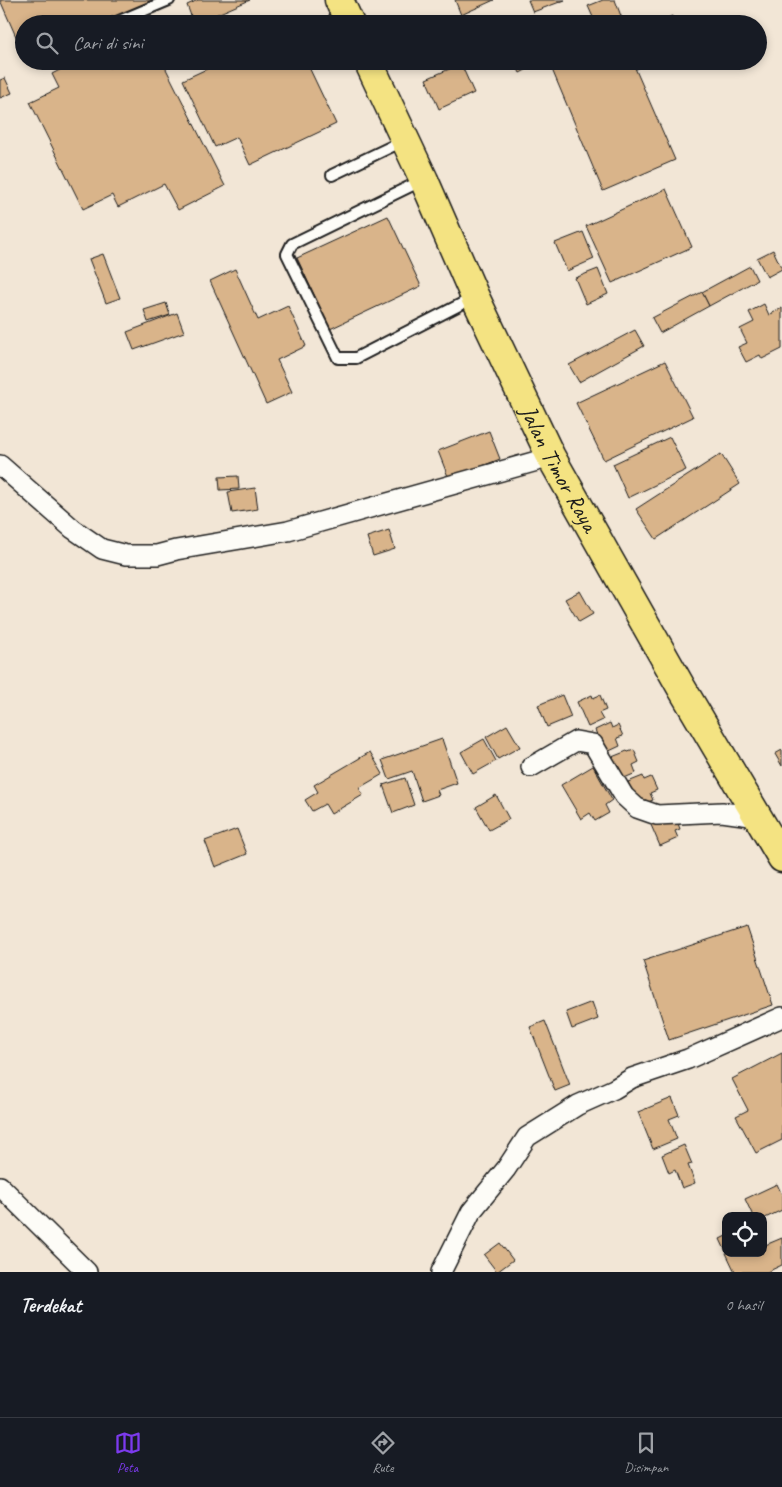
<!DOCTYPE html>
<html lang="id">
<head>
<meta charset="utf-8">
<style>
  :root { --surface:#171b24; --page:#20242c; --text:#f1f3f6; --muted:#9ea1a6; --line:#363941; --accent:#7c3aed }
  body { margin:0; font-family:Caveat,sans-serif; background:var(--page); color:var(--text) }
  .controls { position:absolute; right:15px; bottom:15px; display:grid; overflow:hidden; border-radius:10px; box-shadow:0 2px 8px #0003 }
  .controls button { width:45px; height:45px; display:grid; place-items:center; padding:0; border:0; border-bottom:1px solid var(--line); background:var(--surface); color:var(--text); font:25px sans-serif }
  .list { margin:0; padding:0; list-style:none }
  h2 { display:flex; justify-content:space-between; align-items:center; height:65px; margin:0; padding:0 20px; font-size:21px }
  h2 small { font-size:16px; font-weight:400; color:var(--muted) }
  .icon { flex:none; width:28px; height:28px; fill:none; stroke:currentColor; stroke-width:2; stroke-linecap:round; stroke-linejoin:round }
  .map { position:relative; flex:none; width:782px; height:1272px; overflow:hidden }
  .search { position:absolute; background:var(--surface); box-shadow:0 2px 8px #0003; left:15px; right:15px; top:15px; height:55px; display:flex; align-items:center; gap:12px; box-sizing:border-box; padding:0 18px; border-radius:28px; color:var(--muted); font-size:19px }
  .sheet { height:145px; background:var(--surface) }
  nav { display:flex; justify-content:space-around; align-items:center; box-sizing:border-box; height:70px; border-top:1px solid var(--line); background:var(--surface); font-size:14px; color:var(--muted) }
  nav a { display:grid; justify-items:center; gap:2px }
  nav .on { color:var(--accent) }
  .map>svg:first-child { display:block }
  .building { fill:#d9b48a; stroke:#1c1c1c }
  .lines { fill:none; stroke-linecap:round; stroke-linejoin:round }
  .lane-casing { stroke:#1c1c1c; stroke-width:14 }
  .street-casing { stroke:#1c1c1c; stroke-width:22 }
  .highway-casing { stroke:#1c1c1c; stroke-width:31 }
  .lane { stroke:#fdfcf7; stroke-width:10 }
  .street { stroke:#fdfcf7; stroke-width:19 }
  .highway { stroke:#f4e382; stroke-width:28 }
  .labels { text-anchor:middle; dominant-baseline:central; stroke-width:4; stroke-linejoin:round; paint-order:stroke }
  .street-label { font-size:24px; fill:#1c1c1c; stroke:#fdfcf7 }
</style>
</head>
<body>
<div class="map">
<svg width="782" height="1272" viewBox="0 0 782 1272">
  <rect width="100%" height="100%" fill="#f2e6d6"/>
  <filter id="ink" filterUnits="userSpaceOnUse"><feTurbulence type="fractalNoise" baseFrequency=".02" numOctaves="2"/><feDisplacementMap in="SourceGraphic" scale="10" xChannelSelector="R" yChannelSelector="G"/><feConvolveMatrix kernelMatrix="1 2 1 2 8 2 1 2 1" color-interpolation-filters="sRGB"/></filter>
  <g filter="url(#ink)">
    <g class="building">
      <path d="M0,0H153L98,24H24V55Z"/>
      <path d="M198,0H250L194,24L187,5Z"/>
      <path d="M455,0H494L461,15Z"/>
      <path d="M528,0H565L533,12Z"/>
      <path d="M603,0H615L624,24H596L588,6Z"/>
      <path d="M522,16L526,24H505Z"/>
      <path d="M672,16L676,24H654Z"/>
      <path d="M77,61H106L109,68L122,61H162L225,186L178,210L164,184L118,207L112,195L83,209L30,102L59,88L52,74Z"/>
      <path d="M224,61H306L336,124L250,165L237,137L215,147L183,80Z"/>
      <path d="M514,61H543L520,73Z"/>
      <path d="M566,61H632L675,160L603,191L551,67Z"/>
      <path d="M632,61H654L636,69Z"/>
      <path d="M461,64L474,93L439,109L426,79Z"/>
      <path d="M5,78L12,93L0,98V80Z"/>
      <path d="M666,189L692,247L612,283L586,226Z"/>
      <path d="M388,216L421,286L330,329L297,258Z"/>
      <path d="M583,232L594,259L567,271L555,243Z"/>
      <path d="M773,250L782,269L767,277L757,258Z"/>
      <path d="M103,254L120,298L106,303L89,259Z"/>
      <path d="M750,266L757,280L709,306L702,292Z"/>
      <path d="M235,269L258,320L288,306L306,346L277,360L292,392L266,404L210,281Z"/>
      <path d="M598,269L608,294L586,304L575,278Z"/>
      <path d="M702,292L709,306L660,333L652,318Z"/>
      <path d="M166,303L170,315L148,322L144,310Z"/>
      <path d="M764,304L769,315L782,308V349L762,359L760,355L746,362L738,347L747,343L740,329L754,322L749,312Z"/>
      <path d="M177,313L184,332L134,350L127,332Z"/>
      <path d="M635,330L644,346L579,382L569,365Z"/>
      <path d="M665,361L693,417L604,460L576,403Z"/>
      <path d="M489,431L500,459L449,479L438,451Z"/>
      <path d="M670,437L686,470L628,498L613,464Z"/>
      <path d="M721,454L740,484L656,539L636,509Z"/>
      <path d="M238,476L239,489L220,490L219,477Z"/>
      <path d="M255,488L258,509L232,513L228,492Z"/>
      <path d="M389,530L395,549L373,556L367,537Z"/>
      <path d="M580,591L593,614L579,622L565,599Z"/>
      <path d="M562,695L571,717L547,727L538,705Z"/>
      <path d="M592,695L593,698L600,695L606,710L599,713L603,720L588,727L577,702Z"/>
      <path d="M610,723L612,728L618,725L623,736L617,738L620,746L605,753L595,730Z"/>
      <path d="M507,725L520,747L498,759L486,737Z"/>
      <path d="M442,739L457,783L437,790L439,795L422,801L412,771L389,779L382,760Z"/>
      <path d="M484,739L496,761L473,774L461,752Z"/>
      <path d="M634,750L639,762L633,765L636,773L622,779L612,757L627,751L628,752Z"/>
      <path d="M782,750V766L775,754Z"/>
      <path d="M370,752L383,774L359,788L363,795L331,814L325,804L312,811L305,800L318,792L314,785Z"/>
      <path d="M593,766L612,800L605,805L609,813L595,821L590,813L581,819L561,785Z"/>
      <path d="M643,776L644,780L651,777L657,790L650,793L653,800L638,806L628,782Z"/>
      <path d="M405,778L414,805L393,813L383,785Z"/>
      <path d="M496,795L509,819L489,830L476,807Z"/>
      <path d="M666,818H676L680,829L675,831L678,838L660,846L651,825Z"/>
      <path d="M237,829L247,854L215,867L205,841Z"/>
      <path d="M747,927L773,1005L669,1040L643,961Z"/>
      <path d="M592,1002L598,1019L572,1029L566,1012Z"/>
      <path d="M545,1021L570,1085L555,1091L530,1027Z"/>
      <path d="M782,1053V1140L756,1153L736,1116L748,1110L732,1079Z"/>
      <path d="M672,1098L679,1115L669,1119L677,1139L653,1149L638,1112Z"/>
      <path d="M684,1145L692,1164L688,1165L695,1183L682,1188L675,1170L669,1173L662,1155Z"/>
      <path d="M777,1184L782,1195V1210L763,1219V1216H753L745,1199Z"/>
      <path d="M726,1236V1252L720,1239Z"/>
      <path d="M782,1238V1265L767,1272H735L726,1253H763V1246Z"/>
      <path d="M500,1243L513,1260L497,1272L484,1255Z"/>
    </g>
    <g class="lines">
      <g class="lane-casing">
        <g id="lane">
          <path d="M112,24L169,0"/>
          <path d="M332,175L403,141"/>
          <path d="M423,180L292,244L287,254L338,358H356L475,297"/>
        </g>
      </g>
      <g class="street-casing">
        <g id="street">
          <path d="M0,465L73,529L102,549L126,555H157L176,550L288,531L551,457"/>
          <path d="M531,767L576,741L593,744L624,796L637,808L657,815L722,812L758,817"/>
          <path d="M0,1186L87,1272"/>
          <path d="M441,1272L471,1212L506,1169L527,1137L578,1105L614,1089L632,1078L688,1059L782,1017"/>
        </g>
      </g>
      <g class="highway-casing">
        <g id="highway">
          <path d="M339,0L350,24"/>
          <path id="s1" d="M368,61L424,180L475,297L551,457L681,687L782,858"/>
        </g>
      </g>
      <use href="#lane" class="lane"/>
      <use href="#street" class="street"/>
      <use href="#highway" class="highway"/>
    </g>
  </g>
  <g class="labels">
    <g class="street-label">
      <text stroke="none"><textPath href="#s1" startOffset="450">Jalan Timor Raya</textPath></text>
    </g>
  </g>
</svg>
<div class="controls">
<button><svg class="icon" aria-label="locate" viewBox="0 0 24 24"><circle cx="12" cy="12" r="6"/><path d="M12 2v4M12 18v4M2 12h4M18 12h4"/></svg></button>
</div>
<div class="search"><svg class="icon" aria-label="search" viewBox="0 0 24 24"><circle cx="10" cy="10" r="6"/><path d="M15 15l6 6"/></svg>Cari di sini</div>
</div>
<section class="sheet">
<h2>Terdekat<small>0 hasil</small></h2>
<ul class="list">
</ul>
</section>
<nav>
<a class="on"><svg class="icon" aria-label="map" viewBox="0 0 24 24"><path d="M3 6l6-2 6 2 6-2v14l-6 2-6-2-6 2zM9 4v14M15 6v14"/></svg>Peta</a>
<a><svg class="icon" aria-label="directions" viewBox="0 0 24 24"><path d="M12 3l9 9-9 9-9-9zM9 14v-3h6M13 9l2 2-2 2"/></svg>Rute</a>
<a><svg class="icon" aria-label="saved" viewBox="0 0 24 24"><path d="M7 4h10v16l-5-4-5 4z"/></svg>Disimpan</a>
</nav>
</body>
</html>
